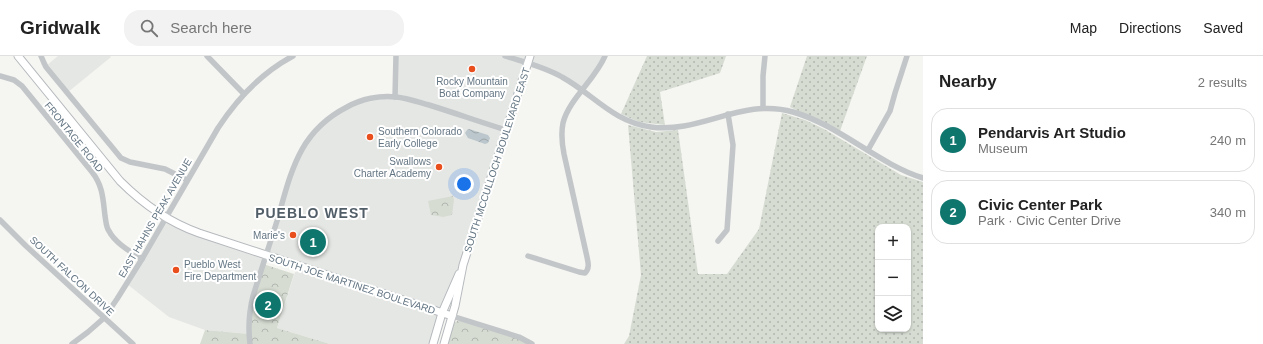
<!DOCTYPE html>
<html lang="en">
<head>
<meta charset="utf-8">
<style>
  :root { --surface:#fff; --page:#f2f2f2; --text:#222; --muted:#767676; --line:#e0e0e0; --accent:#0f766e }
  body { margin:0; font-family:Arial,sans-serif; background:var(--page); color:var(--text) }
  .controls { position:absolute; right:12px; bottom:12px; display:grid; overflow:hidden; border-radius:8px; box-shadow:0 1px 3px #0004 }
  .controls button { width:36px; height:36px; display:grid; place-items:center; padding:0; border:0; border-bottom:1px solid var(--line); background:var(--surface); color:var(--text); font:20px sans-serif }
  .you { position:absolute; left:464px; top:128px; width:14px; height:14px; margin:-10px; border:3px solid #fff; border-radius:50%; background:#1a73e8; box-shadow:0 0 0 6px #1a73e833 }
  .badge { display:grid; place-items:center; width:26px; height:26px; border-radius:50%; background:var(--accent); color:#fff; font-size:13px; font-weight:700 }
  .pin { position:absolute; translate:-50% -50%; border:2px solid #fff; box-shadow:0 1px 4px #0006 }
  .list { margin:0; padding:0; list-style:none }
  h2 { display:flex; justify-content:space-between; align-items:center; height:52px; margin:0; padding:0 16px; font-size:17px }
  h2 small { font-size:13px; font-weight:400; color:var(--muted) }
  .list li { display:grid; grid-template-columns:26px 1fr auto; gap:12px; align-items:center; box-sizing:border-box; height:64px; margin:0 8px 8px; padding:0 8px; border:1px solid var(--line); border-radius:16px }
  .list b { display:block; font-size:15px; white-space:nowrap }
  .list p { margin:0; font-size:13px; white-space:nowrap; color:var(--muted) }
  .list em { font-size:13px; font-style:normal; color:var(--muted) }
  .icon { flex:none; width:22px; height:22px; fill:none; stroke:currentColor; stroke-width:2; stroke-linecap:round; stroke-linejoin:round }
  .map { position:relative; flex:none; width:923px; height:288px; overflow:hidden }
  header { display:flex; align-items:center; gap:24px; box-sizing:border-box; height:56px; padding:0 20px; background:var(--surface); border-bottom:1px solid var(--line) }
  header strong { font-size:19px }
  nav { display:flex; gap:22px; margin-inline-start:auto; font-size:14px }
  .search { width:280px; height:36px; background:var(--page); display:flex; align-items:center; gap:10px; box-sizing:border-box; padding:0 14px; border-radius:16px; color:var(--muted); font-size:15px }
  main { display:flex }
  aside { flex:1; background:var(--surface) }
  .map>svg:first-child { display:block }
  .built { fill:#e5e7e4 }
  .grass { fill:url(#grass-dots); fill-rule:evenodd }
  .park { fill:url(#park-crowns) }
  .water { fill:url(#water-waves) }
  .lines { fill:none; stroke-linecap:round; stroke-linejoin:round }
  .major-casing { stroke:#b5b9bd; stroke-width:9 }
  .minor { stroke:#c2c6c9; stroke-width:5.5 }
  .major { stroke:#fff; stroke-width:7 }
  .poi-dot { fill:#e94e1d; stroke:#fff; stroke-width:1.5 }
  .labels { text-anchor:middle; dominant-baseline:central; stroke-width:4; stroke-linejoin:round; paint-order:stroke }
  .poi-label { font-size:10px; fill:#637583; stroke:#fff; text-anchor:start }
  .street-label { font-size:10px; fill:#637583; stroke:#fff }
  .district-label { font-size:14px; font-weight:bold; letter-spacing:1px; fill:#515e68; stroke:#fff }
</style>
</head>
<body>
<header>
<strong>Gridwalk</strong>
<div class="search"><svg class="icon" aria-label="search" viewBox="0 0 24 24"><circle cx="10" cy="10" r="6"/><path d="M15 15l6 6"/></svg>Search here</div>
<nav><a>Map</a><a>Directions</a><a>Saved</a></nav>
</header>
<main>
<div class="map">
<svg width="923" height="288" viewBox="0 0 923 288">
  <defs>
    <pattern id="grass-dots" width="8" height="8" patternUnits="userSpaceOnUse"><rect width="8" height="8" fill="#d6dcd2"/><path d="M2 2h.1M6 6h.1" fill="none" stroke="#b1b7b0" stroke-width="1.8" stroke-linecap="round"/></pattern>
    <pattern id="park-crowns" width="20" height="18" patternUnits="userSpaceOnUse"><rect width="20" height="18" fill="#d6dcd2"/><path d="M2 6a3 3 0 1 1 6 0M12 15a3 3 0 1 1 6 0" fill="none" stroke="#b1b7b0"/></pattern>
    <pattern id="water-waves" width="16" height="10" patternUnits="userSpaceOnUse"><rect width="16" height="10" fill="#bbc7cc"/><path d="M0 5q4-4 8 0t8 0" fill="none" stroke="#9ca6ab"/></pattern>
  </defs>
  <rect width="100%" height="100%" fill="#f5f5f1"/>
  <g class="built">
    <path d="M58,0H110L111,1L68,36L46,10Z"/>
    <path d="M396,0H605L582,35L570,25L528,7L487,135L433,288H330L277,272L297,210L266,199L249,278L205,274L169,261L127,228L166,162L266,199L294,109L312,77L350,49L395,41Z"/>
  </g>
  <g class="grass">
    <path d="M647,0H726L720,17L660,36L665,69L639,66L621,58Z"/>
    <path d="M807,0H867L840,75L790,51Z"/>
    <path d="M782,57L805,64L824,73L901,119L923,126V288H624L629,280L641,219L628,69L656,76L678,74L698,218H727L759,173ZM878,171H908V273H878Z"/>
  </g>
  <g class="park">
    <path d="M453,140L454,144L452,159L443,161L431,159L428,145Z"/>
    <path d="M263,208L294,218L277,272L330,288H200L205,274L249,278V269Z"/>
    <path d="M459,264L520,283L527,288H447L454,267Z"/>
  </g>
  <path class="water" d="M469,73L488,79L490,82L488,87L485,88L468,82L465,77L467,74Z"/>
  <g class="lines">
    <g class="major-casing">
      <g id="major">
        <path d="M18,0L120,125C143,148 168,166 199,177L452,260"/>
        <path d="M433,288L442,257L459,218"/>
        <path d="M444,288L455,250L463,209L530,0"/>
      </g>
    </g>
    <g class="minor">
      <path d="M41,0L44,7L46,11L121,102L130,106L165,113L187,124"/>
      <path d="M207,0L244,38"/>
      <path d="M505,0C524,6 545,11 562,21C593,38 613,66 651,71C700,78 743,41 793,56C839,69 878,108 923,122"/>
      <path d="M0,20L14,24L22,30L92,116C103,130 103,143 105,160C106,165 106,171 109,175C115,187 131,196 142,203"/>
      <path d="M395,41L396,0"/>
      <path d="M763,52V20L765,0"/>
      <path d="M868,94L890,55L895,37L907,0"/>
      <path d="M0,164L26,190L133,288"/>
      <path d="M718,185L727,174L733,89L728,58"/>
      <path d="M528,200L579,216L585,217C590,212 588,206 587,201L564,98C562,88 561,77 563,67C569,43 595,24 605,0"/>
      <path d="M452,260L519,281L532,288"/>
      <path d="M72,288L88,276L104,262L117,243L142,203L218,72C237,43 261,17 293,0"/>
      <path d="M250,288C248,272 249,256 253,240C261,215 269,190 277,165C291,117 298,76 347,51C361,43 380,39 396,41C407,42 418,46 429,49C455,57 480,66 506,74"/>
    </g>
    <use href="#major" class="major"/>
  </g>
  <g class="poi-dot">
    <circle cx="472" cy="13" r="4"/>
    <circle cx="370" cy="81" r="4"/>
    <circle cx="439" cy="111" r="4"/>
    <circle cx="293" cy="179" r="4"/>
    <circle cx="176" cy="214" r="4"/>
  </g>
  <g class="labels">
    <g class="poi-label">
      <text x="472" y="25" text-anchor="middle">Rocky Mountain<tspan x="472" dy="12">Boat Company</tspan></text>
      <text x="378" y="75">Southern Colorado<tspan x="378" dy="12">Early College</tspan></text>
      <text x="431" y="105" text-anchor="end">Swallows<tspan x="431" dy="12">Charter Academy</tspan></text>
      <text x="285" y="179" text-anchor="end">Marie's</text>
      <text x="184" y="208">Pueblo West<tspan x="184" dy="12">Fire Department</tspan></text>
    </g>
    <g class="street-label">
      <text transform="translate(74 81) rotate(51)">FRONTAGE ROAD</text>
      <text transform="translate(497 104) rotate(-72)">SOUTH MCCULLOCH BOULEVARD EAST</text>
      <text transform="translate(155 162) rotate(-60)">EAST HAHNS PEAK AVENUE</text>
      <text transform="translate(72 220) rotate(43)">SOUTH FALCON DRIVE</text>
      <text transform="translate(352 228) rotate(18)">SOUTH JOE MARTINEZ BOULEVARD</text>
    </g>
    <g class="district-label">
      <text x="312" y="157">PUEBLO WEST</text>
    </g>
  </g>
</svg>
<div class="controls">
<button>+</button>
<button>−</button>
<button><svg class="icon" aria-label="layers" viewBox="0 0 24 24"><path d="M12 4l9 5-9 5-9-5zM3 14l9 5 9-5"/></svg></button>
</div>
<div class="you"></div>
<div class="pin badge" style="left:313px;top:186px">1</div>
<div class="pin badge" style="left:268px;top:249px">2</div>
</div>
<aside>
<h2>Nearby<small>2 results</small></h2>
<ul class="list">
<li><span class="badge">1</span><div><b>Pendarvis Art Studio</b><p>Museum</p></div><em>240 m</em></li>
<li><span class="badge">2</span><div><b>Civic Center Park</b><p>Park · Civic Center Drive</p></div><em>340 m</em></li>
</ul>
</aside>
</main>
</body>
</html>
